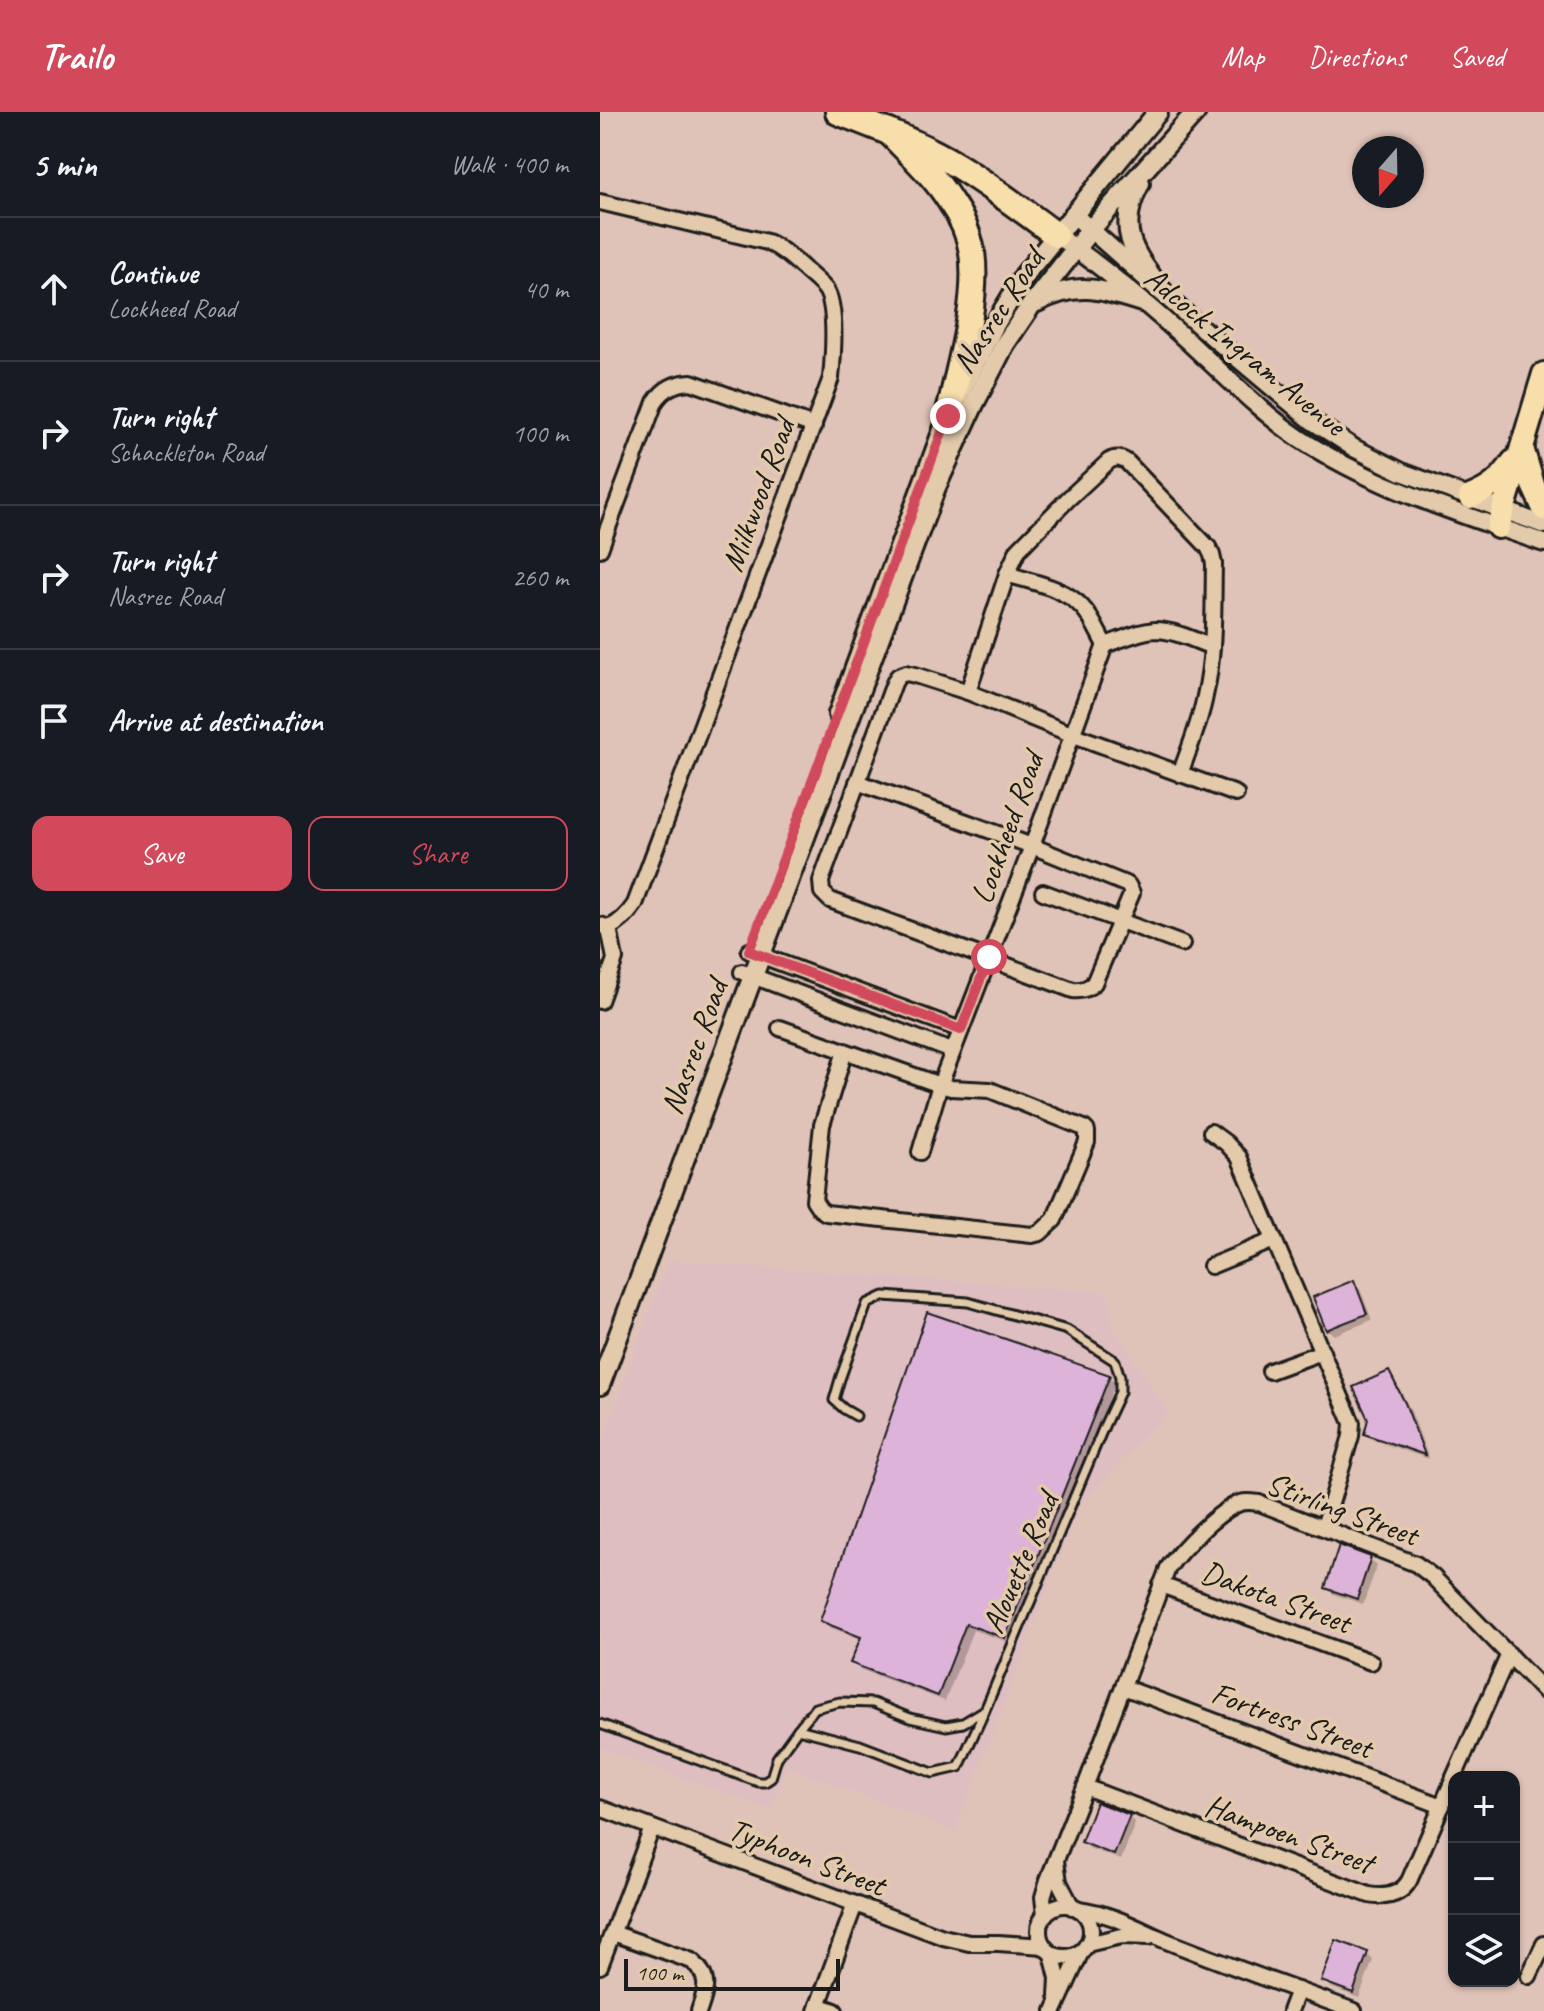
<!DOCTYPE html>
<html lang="en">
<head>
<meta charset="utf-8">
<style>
  :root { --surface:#171b24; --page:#242831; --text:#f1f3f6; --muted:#9ea1a6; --line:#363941; --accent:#d1495b }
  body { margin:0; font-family:Caveat,sans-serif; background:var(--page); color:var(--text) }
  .controls { position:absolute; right:24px; bottom:24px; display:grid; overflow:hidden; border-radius:16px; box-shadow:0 2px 6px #0004 }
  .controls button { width:72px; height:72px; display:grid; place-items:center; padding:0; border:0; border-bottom:2px solid var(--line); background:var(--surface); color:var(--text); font:40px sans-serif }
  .compass { position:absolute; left:752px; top:24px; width:72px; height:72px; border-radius:50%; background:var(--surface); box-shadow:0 2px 6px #0004; rotate:200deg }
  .scale { position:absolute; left:24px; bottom:20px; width:216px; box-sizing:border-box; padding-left:8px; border:4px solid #1c1c1c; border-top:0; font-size:22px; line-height:28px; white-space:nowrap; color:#1c1c1c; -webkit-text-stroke:6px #e2caaa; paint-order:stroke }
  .stop { position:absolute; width:24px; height:24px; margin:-18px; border:6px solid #d1495b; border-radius:50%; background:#fff }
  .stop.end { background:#d1495b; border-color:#fff; box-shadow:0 2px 8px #0008 }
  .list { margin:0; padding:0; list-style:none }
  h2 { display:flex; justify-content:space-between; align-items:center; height:104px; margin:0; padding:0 32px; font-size:34px }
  h2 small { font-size:26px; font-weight:400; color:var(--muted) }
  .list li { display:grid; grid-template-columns:52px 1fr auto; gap:24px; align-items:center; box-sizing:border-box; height:144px; padding:0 32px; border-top:2px solid var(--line) }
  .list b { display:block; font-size:30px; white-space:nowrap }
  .list p { margin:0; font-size:26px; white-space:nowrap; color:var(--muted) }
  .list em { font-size:26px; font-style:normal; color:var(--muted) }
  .actions { display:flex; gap:16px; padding:24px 32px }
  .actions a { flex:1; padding:18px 0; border:2px solid var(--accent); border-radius:16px; text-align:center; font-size:28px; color:var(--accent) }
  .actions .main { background:var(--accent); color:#fff }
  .icon { flex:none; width:44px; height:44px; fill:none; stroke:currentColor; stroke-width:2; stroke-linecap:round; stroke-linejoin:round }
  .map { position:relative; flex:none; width:944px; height:1899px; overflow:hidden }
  header { display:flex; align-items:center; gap:48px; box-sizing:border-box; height:112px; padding:0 40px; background:var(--accent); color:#fff }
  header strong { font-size:38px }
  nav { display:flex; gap:44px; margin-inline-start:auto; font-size:28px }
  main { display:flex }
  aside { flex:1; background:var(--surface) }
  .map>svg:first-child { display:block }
  .built { fill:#dfbec2 }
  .shadow { fill:#0003 }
  .building { fill:#ddb3da; stroke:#1c1c1c; stroke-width:2 }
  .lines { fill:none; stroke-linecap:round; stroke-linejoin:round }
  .service-casing { stroke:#1c1c1c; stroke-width:13 }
  .minor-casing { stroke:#1c1c1c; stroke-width:20 }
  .tertiary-casing { stroke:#1c1c1c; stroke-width:22 }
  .secondary-casing { stroke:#1c1c1c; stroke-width:24 }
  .primary-casing { stroke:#1c1c1c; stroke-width:28 }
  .motorway-casing { stroke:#1c1c1c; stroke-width:30 }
  .service { stroke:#e2caaa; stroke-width:7 }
  .minor { stroke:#e2caaa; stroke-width:14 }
  .tertiary { stroke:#e2caaa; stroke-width:16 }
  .secondary { stroke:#e2caaa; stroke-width:18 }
  .primary { stroke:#f8deab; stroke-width:22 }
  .motorway { stroke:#f8deab; stroke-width:24 }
  .route { stroke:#d1495b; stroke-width:10 }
  .labels { text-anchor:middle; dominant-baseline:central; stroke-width:7; stroke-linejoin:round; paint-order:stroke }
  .street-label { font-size:32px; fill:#1c1c1c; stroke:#e2caaa }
</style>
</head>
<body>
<header>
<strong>Trailo</strong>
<nav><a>Map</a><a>Directions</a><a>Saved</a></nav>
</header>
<main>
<aside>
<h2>5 min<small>Walk · 400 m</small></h2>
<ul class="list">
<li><svg class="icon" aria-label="ahead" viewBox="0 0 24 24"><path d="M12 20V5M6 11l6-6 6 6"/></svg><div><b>Continue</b><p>Lockheed Road</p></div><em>40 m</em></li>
<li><svg class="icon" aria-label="right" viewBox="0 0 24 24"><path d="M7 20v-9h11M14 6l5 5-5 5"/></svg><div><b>Turn right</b><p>Schackleton Road</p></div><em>100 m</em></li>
<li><svg class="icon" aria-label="right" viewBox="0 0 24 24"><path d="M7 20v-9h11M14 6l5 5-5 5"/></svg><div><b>Turn right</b><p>Nasrec Road</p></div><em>260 m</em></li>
<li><svg class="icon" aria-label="arrive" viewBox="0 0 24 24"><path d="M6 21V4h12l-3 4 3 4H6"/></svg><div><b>Arrive at destination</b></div></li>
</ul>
<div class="actions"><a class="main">Save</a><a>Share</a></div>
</aside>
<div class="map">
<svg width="944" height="1899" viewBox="0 0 944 1899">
  <rect width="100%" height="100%" fill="#e0c3b8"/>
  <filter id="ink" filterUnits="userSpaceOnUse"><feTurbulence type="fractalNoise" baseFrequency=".0125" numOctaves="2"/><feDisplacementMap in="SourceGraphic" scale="16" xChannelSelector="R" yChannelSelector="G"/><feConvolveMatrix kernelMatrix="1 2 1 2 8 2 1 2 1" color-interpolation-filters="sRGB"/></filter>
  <g filter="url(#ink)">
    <path class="built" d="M69,1148L507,1180L514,1217L568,1300L480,1393L355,1719L187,1655L170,1698L0,1636V1334Z"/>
    <g class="shadow">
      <path d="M753,1171L760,1177L772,1208L734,1223L727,1217Z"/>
      <path d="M789,1261L795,1268L811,1299L829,1347L773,1328L767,1321Z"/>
      <path d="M509,1265L515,1272L411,1531L373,1518L345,1589L259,1557L252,1551L262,1528L229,1515L222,1509Z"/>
      <path d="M741,1436L770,1447L777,1454L763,1492L733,1482L727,1475Z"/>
      <path d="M528,1704L535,1711L521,1748L489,1736L483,1730Z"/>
      <path d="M767,1842L773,1848L759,1886L730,1875L723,1868Z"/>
    </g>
    <g class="building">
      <path d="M754,1168L767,1202L726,1218L713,1185Z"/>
      <path d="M327,1200L510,1263L405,1526L366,1512L338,1584L250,1551L261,1525L220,1509Z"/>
      <path d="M789,1259L805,1291L825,1343L764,1322L768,1307L753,1275Z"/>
      <path d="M739,1433L771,1445L757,1487L725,1476Z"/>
      <path d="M496,1690L530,1703L514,1743L481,1730Z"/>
      <path d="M736,1828L768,1840L753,1881L721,1869Z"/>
    </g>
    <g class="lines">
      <g class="service-casing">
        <g id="service">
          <path d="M0,1612L158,1670H165L171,1666L177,1646L198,1617L260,1633L333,1661L359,1655L385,1598L505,1312L520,1280V1265L515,1249L467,1218L368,1190L284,1184L267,1192L240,1267L234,1288L244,1297L256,1304"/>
          <path d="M198,1617L215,1596L240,1590L273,1591L310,1606L346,1614L363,1611L383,1599"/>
        </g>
      </g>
      <g class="minor-casing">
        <g id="minor">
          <path d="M0,90L167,130C181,136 192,146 203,156C210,163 220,170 226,178C237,195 233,246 231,266L35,792C28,803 21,810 9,816L0,813"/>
          <path d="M0,437L55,290C64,276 75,271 91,270L214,314"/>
          <path d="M407,462C431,470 464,475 482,495C492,505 498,521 505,533"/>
          <path d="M505,533C521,528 538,519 555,518C574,518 594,528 612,535"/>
          <path d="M368,580L407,462L418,438L468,387L509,349C516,345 521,346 527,350L608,435L612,443L614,452C613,496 615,541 605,584C600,611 589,637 580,662"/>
          <path d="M257,670L432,734L528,773L532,781L494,871C488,877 482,879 473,878L230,788L222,780L221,769L294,571L298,564L306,561L315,563L368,580L471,622L636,682"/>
          <path d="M443,780L582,832"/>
          <path d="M149,839L361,918"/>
          <path d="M142,860L352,939"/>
          <path d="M0,889L15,847L9,816"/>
          <path d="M180,916L340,973L351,976L390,978L484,1016L487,1019V1030L454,1108L440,1121L432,1123L226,1101L220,1097L214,1088L222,1013L245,939"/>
          <path d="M611,1020L626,1031L639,1045L752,1311L751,1324L724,1415"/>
          <path d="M320,1040L340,973L432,734L505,533"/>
          <path d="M611,1154L674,1128"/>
          <path d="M670,1259L722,1240"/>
          <path d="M561,1473L771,1550"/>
          <path d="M523,1575L842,1694"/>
          <path d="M854,1665L909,1542"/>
          <path d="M485,1675L769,1783C785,1786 800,1784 809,1769L854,1666"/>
          <path d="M0,1696L343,1825L369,1831H398L444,1834"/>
          <path d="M456,1749L459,1770L472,1795"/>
          <circle cx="465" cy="1819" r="26"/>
          <path d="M478,1797C510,1801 535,1815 564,1828C626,1853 690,1875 754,1899"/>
          <path d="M445,1803L443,1785L448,1768L485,1675L568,1456C581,1437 618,1399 640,1391C647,1389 652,1390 659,1391L816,1452L833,1465L944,1579"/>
          <path d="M13,1821L92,1849C111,1865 106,1878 99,1899"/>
          <path d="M487,1832L522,1824L549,1825"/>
          <path d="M452,1842L458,1866L457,1884"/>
          <path d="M0,1854L52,1716"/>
          <path d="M929,1864L944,1832"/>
          <path d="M218,1893L235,1899"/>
          <path d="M216,1899L255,1792"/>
          <path d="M454,1899L481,1840"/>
          <path d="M690,1899L698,1878"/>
        </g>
      </g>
      <g class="tertiary-casing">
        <g id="tertiary">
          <path d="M473,102L604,218L711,308L754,336L802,360L944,413"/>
          <path d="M456,123C499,152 541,187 580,222C619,257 655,296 699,326C774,376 860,401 944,431"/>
        </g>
      </g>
      <g class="secondary-casing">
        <g id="secondary">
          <path d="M540,71C514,120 535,142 564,181"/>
          <path d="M437,190C479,169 499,177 542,190"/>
          <path d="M238,602L348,304L395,212L425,162L558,0"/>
          <path d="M0,1273L336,375L374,292L405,232L432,192L491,117L596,0"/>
        </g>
      </g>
      <g class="primary-casing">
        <g id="primary">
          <path d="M922,336L933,373L944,397"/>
          <path d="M870,385C890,377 901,368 913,350"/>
          <path d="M898,415L944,262"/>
        </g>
      </g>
      <g class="motorway-casing">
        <g id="motorway">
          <path d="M238,0C278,16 321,31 358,54C392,75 424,99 456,123"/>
          <path d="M289,20C310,42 334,63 350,89C360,103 369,122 372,140C379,189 359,255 348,304"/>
        </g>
      </g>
      <use href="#service" class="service"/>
      <use href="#minor" class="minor"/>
      <use href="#tertiary" class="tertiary"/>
      <use href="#secondary" class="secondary"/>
      <use href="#primary" class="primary"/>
      <use href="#motorway" class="motorway"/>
    </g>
  </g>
  <g class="lines" filter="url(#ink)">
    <path class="route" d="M348,304L149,839L361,918L389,845"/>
  </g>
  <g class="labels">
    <g class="street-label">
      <text transform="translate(398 199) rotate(-57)">Nasrec Road</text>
      <text transform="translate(645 239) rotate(39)">Adcock Ingram Avenue</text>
      <text transform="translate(158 383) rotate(-70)">Milkwood Road</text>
      <text transform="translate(407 716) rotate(-70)">Lockheed Road</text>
      <text transform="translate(94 935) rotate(-70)">Nasrec Road</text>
      <text transform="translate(742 1397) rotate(20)">Stirling Street</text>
      <text transform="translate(420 1451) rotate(-67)">Alouette Road</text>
      <text transform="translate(676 1485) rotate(20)">Dakota Street</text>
      <text transform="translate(692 1608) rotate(20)">Fortress Street</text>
      <text transform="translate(689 1722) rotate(20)">Hampoen Street</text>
      <text transform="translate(207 1745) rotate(21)">Typhoon Street</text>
    </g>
  </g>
</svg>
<div class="controls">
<button>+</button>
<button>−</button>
<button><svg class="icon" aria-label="layers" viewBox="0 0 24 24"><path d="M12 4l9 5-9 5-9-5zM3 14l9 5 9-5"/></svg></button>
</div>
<svg class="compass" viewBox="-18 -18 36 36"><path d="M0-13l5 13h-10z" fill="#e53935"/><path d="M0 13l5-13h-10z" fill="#9ea1a6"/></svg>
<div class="scale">100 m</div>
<div class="stop" style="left:389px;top:845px"></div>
<div class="stop end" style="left:348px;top:304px"></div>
</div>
</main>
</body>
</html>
